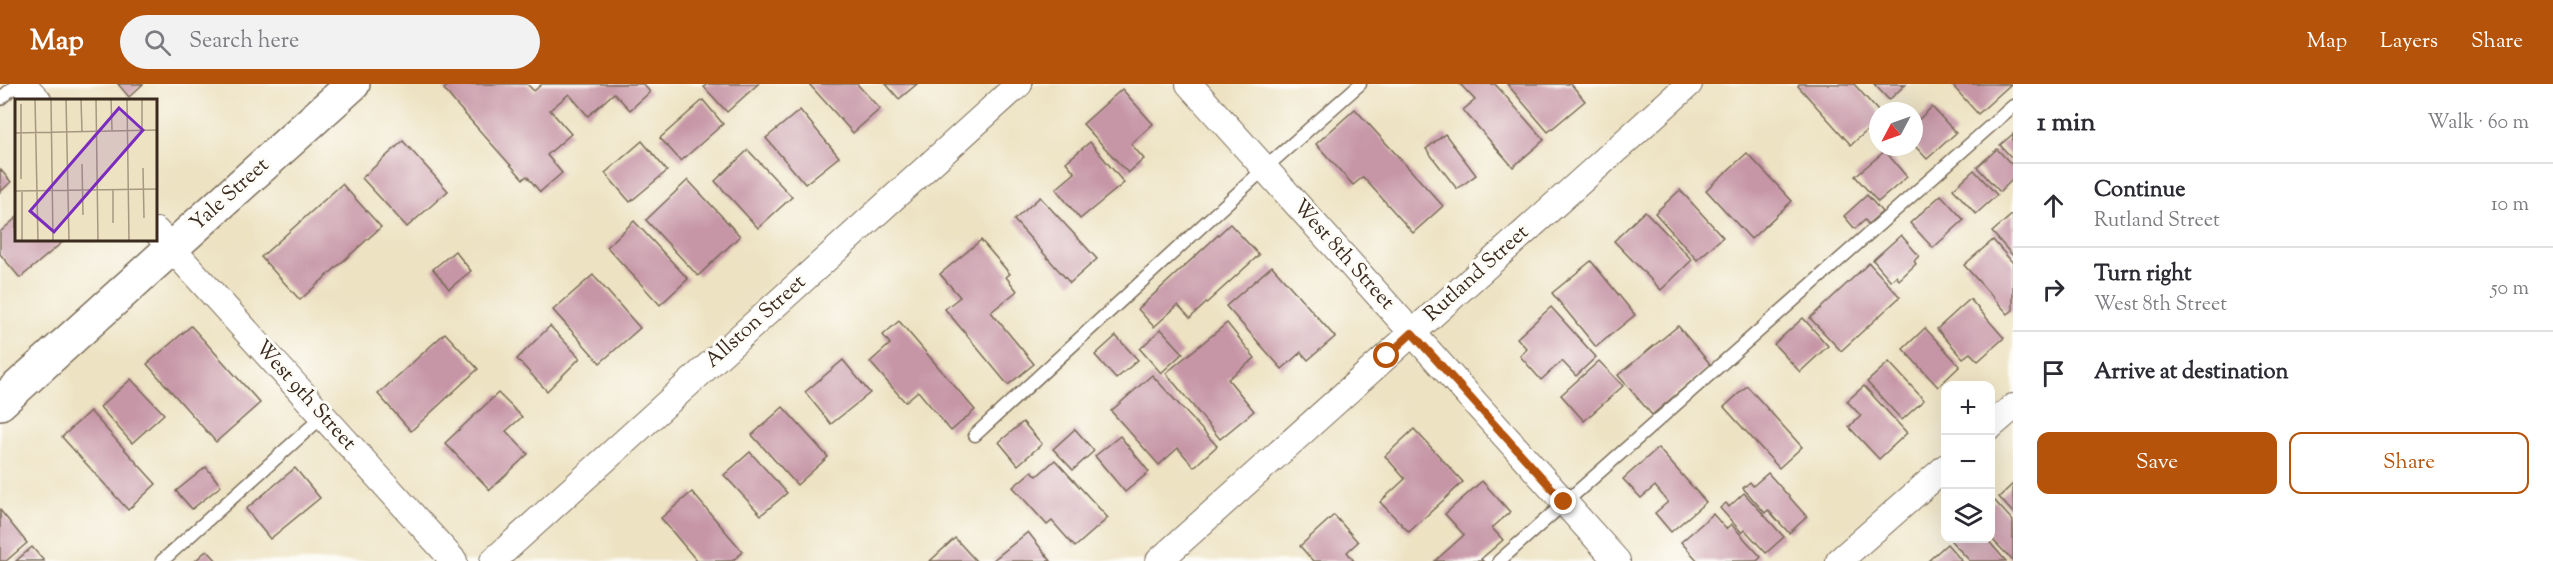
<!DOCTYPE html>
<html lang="en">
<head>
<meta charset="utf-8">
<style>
  :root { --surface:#fff; --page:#f2f2f3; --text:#2b2b33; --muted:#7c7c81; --line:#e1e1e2; --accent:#b45309 }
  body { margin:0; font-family:"Sorts Mill Goudy",serif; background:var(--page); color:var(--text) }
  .controls { position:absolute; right:18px; bottom:18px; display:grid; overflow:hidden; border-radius:12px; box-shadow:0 6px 24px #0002 }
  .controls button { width:54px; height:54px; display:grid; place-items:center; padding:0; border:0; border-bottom:2px solid var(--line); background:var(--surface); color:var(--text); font:30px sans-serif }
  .compass { position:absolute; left:1869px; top:18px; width:54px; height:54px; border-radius:50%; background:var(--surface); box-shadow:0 6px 24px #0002; rotate:229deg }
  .stop { position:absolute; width:18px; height:18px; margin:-14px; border:4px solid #b45309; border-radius:50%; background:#fff }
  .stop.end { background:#b45309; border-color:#fff; box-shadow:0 2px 6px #0008 }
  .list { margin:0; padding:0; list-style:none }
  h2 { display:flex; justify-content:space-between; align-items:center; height:78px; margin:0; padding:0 24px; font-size:26px }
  h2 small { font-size:20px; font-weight:400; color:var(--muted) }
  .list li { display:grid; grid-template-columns:39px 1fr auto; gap:18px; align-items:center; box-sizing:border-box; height:84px; padding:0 24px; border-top:2px solid var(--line) }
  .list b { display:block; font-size:22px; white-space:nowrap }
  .list p { margin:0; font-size:20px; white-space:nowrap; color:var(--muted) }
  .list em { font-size:20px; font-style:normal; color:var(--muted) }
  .actions { display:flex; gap:12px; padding:18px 24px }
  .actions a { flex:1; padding:14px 0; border:2px solid var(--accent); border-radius:12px; text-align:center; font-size:21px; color:var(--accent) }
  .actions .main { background:var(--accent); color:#fff }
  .icon { flex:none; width:33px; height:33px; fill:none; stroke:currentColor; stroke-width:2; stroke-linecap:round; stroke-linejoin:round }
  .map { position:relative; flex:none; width:2013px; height:477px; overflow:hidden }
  header { display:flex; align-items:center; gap:36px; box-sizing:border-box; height:84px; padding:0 30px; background:var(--accent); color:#fff }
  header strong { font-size:28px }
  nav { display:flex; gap:33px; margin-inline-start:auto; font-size:21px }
  .search { width:420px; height:54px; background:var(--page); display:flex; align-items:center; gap:15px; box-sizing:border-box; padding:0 21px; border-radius:33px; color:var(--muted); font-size:22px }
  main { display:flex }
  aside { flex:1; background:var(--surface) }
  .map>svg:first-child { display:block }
  .building { fill:#c695a6 }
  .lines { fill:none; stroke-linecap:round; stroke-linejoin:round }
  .lane-casing { stroke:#796a57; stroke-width:15 }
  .street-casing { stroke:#796a57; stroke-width:28 }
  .secondary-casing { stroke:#796a57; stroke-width:36 }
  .lane { stroke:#fff; stroke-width:12 }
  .street { stroke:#fff; stroke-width:26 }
  .secondary { stroke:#fff; stroke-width:33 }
  .route { stroke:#b45309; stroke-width:8 }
  .labels { text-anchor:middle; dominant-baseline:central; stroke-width:6; stroke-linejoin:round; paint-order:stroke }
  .street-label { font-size:21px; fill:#3b2a1e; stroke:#fdfcf7 }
  .inset-road { fill:none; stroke:#a69880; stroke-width:1.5 }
  .view { fill:#7b2cbf; fill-opacity:0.15; stroke:#7b2cbf; stroke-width:3 }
  .inset-edge { fill:none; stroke:#3b2a1e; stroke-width:3 }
</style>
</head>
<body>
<header>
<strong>Map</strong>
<div class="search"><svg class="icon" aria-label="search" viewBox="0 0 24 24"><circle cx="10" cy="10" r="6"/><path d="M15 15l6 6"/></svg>Search here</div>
<nav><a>Map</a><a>Layers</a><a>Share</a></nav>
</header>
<main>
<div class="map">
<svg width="2013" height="477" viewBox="0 0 2013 477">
  <rect width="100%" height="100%" fill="#fdfcf7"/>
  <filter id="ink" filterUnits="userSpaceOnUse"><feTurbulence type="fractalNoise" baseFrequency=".0167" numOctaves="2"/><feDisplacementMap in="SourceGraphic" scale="12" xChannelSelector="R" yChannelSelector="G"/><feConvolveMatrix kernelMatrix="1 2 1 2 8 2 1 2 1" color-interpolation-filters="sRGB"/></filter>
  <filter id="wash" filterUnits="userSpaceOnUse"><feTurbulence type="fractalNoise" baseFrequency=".008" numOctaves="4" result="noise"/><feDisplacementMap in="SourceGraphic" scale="24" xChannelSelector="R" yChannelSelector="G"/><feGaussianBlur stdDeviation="1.35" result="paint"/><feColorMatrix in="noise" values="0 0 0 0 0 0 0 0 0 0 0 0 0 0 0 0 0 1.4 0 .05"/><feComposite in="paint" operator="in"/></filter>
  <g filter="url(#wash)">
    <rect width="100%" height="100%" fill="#ede2c2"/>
    <g id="blocks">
      <g class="building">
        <path d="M118,0H143L129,13Z"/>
        <path d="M450,0H527L534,7L542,0H643L650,8L630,26L614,9L588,32L569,10L550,26L571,50L547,71L562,89L540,108L527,92L523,95L456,20L444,5Z"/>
        <path d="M707,0H758L727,28L704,3Z"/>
        <path d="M809,0H857L880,25L853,49Z"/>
        <path d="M886,0H917L899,15Z"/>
        <path d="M1460,0H1495L1544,56L1513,83L1463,26L1475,16Z"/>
        <path d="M1507,0H1571L1585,17L1548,48Z"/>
        <path d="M1800,0H1854L1878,27V37L1851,61L1798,2Z"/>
        <path d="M1874,0H1906L1889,16Z"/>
        <path d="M1954,0H2011L1978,30L1952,1Z"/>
        <path d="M1122,5L1153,40L1131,60L1144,75L1128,89L1083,40Z"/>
        <path d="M703,16L723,40L681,77L660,54Z"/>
        <path d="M1932,23L1956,49L1927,75L1914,61V40Z"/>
        <path d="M1355,25L1443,122L1413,149L1363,93L1353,101L1316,60Z"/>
        <path d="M800,26L839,73L805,100L766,54Z"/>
        <path d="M1445,50L1476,91L1457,105L1426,65Z"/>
        <path d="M2013,50V75L2000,61Z"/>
        <path d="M403,57L448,107L407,143L362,94Z"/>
        <path d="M642,57L667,87L630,118L605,89Z"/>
        <path d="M1090,58L1124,99L1080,135L1056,105L1075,89L1066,78Z"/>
        <path d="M1997,65L2013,82V95L2000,108L1977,83Z"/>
        <path d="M748,66L792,113L758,144L715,97Z"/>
        <path d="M1885,67L1907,93L1878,118L1855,92Z"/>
        <path d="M1747,69L1792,117L1751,155L1706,106Z"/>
        <path d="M0,85L11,98L0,108Z"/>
        <path d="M1974,86L1997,111L1976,130L1953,105Z"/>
        <path d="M688,96L740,152L698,192L646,136Z"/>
        <path d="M342,100L381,143L300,216L261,173Z"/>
        <path d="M1680,106L1723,153L1697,176L1655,129Z"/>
        <path d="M1867,111L1882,128L1868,140L1865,136L1855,145L1844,132Z"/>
        <path d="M1941,111L1964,136L1933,164L1910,139Z"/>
        <path d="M1040,113L1097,175L1070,199L1014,136Z"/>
        <path d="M1645,127L1692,176L1661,206L1614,157Z"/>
        <path d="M2013,130V172L1992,148Z"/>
        <path d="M16,134V156H65L20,194L0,170V148Z"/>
        <path d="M634,137L688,195L660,221L607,163Z"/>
        <path d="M1230,140L1259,171L1190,234L1178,221L1154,243L1138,225Z"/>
        <path d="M1901,151L1919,172L1914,177L1916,180L1899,196L1896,192L1891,197L1873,176Z"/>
        <path d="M981,156L1010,190L1006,193L1017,207L991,228L1034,280L1008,301L945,225L960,213L940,190Z"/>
        <path d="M1993,156L2013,179V226L2008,230L1964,181Z"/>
        <path d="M455,167L471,187L449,205L433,185Z"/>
        <path d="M1591,177L1635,231L1596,263L1552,209Z"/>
        <path d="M1869,179L1900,213L1841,267L1810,234Z"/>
        <path d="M1272,182L1335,253L1308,276L1301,268L1282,285L1226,222Z"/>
        <path d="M593,191L640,244L600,279L553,226Z"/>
        <path d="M1970,215L2004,254L1978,277L1970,269L1963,274L1937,245Z"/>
        <path d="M1551,223L1596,273L1576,292L1562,277L1541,296L1520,272L1527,265L1517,254Z"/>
        <path d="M1803,234L1828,262L1800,288L1774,260Z"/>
        <path d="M899,237L975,326L951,347L918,307L905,318L870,278L890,260L883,251Z"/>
        <path d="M1227,239L1255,274L1228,295L1254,327L1220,355L1166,289Z"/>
        <path d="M191,242L260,319L216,358L147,280Z"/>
        <path d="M550,242L580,274L547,307L517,275Z"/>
        <path d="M1678,242L1711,281L1652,331L1618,291Z"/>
        <path d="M1925,244L1960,282L1938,303L1903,265Z"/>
        <path d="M1161,245L1183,269L1161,289L1140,265Z"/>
        <path d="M445,249L478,285L411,347L378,310Z"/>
        <path d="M1116,252L1138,276L1116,295L1095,271Z"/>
        <path d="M843,276L870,309L831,340L805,308Z"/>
        <path d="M1599,277L1623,302L1584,337L1561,311Z"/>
        <path d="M1889,278L1924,316L1902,336L1867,298Z"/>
        <path d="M1152,291L1217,362L1194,383L1178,364L1159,381L1111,327Z"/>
        <path d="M131,295L164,330L132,359L100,323Z"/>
        <path d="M1747,302L1802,363L1779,384L1724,323Z"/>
        <path d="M1864,302L1907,349L1879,375L1849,343L1861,332L1847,317Z"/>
        <path d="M498,309L522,333L506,347L528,370L490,406L445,359Z"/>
        <path d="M783,323L828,373L797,401L752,351Z"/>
        <path d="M90,327L156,400L128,426L62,353Z"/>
        <path d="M1023,338L1042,360L1018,381L999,358Z"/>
        <path d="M1075,345L1094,367L1073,386L1053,365Z"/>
        <path d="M1414,345L1463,398L1409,448L1380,418L1405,395L1385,372Z"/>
        <path d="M1120,352L1149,388L1125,408L1095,372Z"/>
        <path d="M1658,364L1706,418L1671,448L1655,429L1668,418L1655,402L1641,414L1623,395Z"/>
        <path d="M750,368L787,409L761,431L724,391Z"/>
        <path d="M1055,376L1108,434L1075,463L1052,437L1047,441L1013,403L1032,387L1037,392Z"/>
        <path d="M206,383L221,402L192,425L176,407Z"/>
        <path d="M295,384L320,414L270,455L246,425Z"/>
        <path d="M1768,389L1807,433L1789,449L1768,426L1765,429L1743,404L1750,398L1753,402Z"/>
        <path d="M1482,397L1510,428L1492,444L1503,456L1481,475L1483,477H1435L1464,451L1445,430Z"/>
        <path d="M2013,400V429L1999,413Z"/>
        <path d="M692,408L743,468L732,477H697L661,434Z"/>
        <path d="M1744,409L1784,453L1766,469L1745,446L1742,449L1720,424L1726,419L1729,423Z"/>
        <path d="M1995,417L2013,437V477L1990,453V421Z"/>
        <path d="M0,426L27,459L6,477H0Z"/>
        <path d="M1713,430L1726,445L1731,440L1761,473L1757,477H1698L1681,458Z"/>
        <path d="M1334,431L1358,458L1347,468L1354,477H1313L1300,462Z"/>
        <path d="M1028,448L1051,477H992Z"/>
        <path d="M955,454L976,477H930Z"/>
        <path d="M1953,454H1986L2006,477H1970L1951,457Z"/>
        <path d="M1947,460L1962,477H1928Z"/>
        <path d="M32,463L44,477H16Z"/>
        <path d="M207,466L217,477H195Z"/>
      </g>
    </g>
  </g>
  <g filter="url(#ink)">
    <use href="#blocks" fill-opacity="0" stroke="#796a57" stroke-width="1.5"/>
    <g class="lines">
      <g class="lane-casing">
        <g id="lane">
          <path d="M0,15L17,0"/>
          <path d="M975,351L1265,84L1360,0"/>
          <path d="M162,477L323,332"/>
          <path d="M1499,477L2013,22"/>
        </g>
      </g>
      <g class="street-casing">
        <g id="street">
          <path d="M23,0L38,16"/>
          <path d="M1189,0L1617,477"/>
          <path d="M156,147L454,477"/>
          <path d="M1990,343L2013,323"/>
          <path d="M493,477L1019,0"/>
          <path d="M1159,477L1689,0"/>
          <path d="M1839,477L1946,383"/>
        </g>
      </g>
      <g class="secondary-casing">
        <path id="secondary" d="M0,319L353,0"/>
      </g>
      <use href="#lane" class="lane"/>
      <use href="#street" class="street"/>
      <use href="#secondary" class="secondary"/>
    </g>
  </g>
  <g class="lines" filter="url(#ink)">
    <path class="route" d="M1387,272L1412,249L1564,418"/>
  </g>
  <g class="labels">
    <g class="street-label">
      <text transform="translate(230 111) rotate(-42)">Yale Street</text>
      <text transform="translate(1343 171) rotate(48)">West 8th Street</text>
      <text transform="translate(1477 190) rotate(-42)">Rutland Street</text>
      <text transform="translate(756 238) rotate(-42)">Allston Street</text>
      <text transform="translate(305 312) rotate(48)">West 9th Street</text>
    </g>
  </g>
  <g transform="translate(15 15)">
    <rect width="142" height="142" fill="#ede2c2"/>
    <path class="inset-road" d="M20,0L23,142M36,0L38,142M51,0L54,142M66,0L67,33M81,0L83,142M96,0L97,31M112,0L114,142M127,1V32M6,5V80M0,34L143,31M67,65L68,116M128,69L129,119M98,91V124M0,92L143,90M7,93V142"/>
    <path class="view" d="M104,9L128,31L39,133L15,112Z"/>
    <rect width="142" height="142" class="inset-edge"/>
  </g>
</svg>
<div class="controls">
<button>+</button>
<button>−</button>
<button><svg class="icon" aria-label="layers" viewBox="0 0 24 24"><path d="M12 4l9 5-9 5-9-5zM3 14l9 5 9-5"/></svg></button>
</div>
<svg class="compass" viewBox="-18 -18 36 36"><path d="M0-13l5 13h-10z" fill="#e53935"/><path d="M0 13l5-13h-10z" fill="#7c7c81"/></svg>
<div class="stop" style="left:1387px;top:272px"></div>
<div class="stop end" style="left:1564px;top:418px"></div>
</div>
<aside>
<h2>1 min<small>Walk · 60 m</small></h2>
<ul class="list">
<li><svg class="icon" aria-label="ahead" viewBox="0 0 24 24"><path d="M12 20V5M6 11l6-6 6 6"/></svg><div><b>Continue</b><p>Rutland Street</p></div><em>10 m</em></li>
<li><svg class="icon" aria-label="right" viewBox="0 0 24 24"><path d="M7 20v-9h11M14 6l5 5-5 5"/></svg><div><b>Turn right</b><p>West 8th Street</p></div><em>50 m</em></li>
<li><svg class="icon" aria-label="arrive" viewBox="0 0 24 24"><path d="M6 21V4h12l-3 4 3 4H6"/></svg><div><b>Arrive at destination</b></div></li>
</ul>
<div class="actions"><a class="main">Save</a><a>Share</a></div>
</aside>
</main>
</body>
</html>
